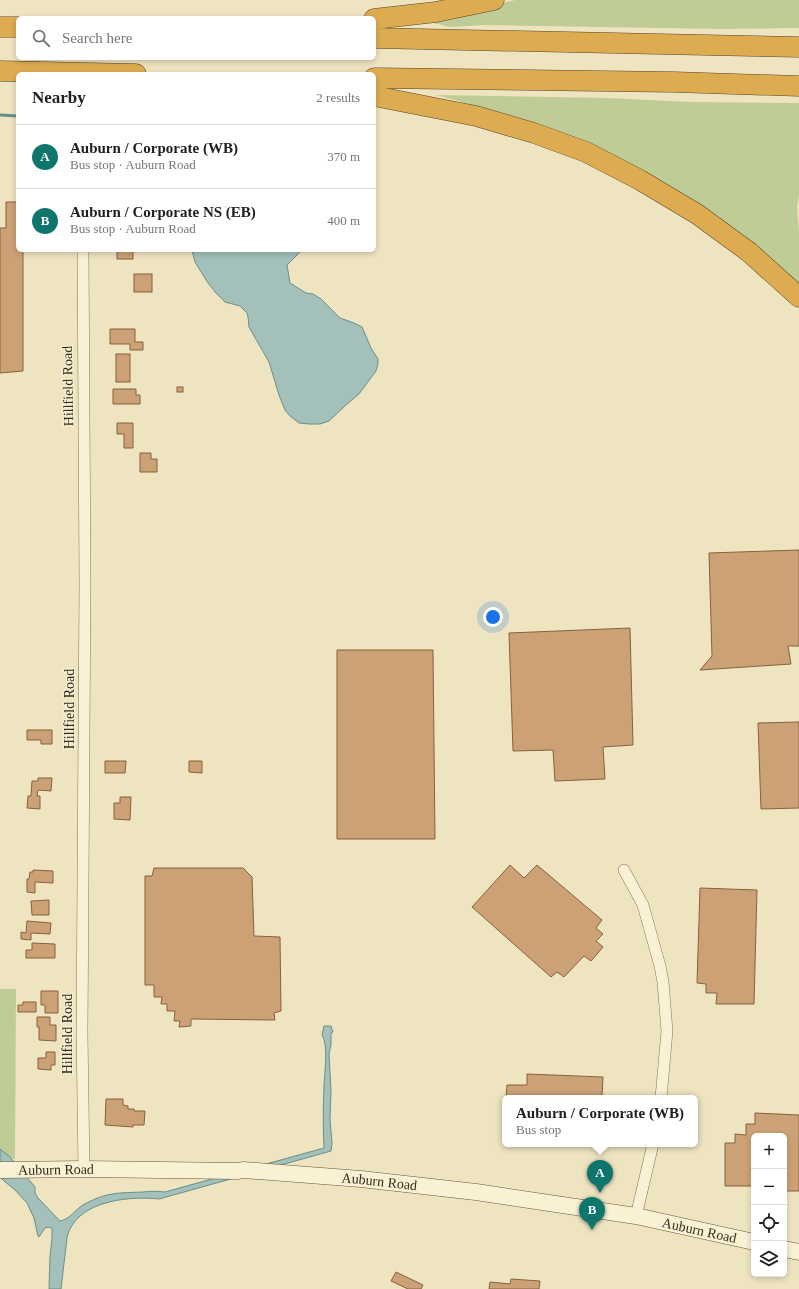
<!DOCTYPE html>
<html lang="en">
<head>
<meta charset="utf-8">
<style>
  :root { --surface:#fff; --page:#f2f2f2; --text:#202124; --muted:#757577; --line:#e0e0e0; --accent:#0f766e }
  body { margin:0; font-family:"Times New Roman",serif; background:var(--page); color:var(--text) }
  .controls { position:absolute; right:12px; bottom:12px; display:grid; overflow:hidden; border-radius:6px; box-shadow:0 2px 6px #0003 }
  .controls button { width:36px; height:36px; display:grid; place-items:center; padding:0; border:0; border-bottom:1px solid var(--line); background:var(--surface); color:var(--text); font:20px sans-serif }
  .you { position:absolute; left:493px; top:617px; width:14px; height:14px; margin:-10px; border:3px solid #fff; border-radius:50%; background:#1a73e8; box-shadow:0 0 0 6px #1a73e833 }
  .badge { display:grid; place-items:center; width:26px; height:26px; border-radius:50%; background:var(--accent); color:#fff; font-size:13px; font-weight:700 }
  .pin { position:absolute; translate:-50% -33px; filter:drop-shadow(0 1px 2px #0008) }
  .pin::after { content:''; position:absolute; top:21px; width:14px; height:12px; background:inherit; clip-path:polygon(0 0,100% 0,50% 100%) }
  .popup { position:absolute; left:502px; top:1095px; width:196px; height:52px; box-sizing:border-box; display:grid; place-content:center; border-radius:6px; background:var(--surface); filter:drop-shadow(0 1px 3px #0005); font-size:13px; white-space:nowrap; color:var(--muted) }
  .popup b { font-size:15px; color:var(--text) }
  .popup::after { content:''; position:absolute; left:50%; top:100%; margin-left:-8px; border:8px solid transparent; border-top-color:var(--surface) }
  .list { margin:0; padding:0; list-style:none }
  h2 { display:flex; justify-content:space-between; align-items:center; height:52px; margin:0; padding:0 16px; font-size:17px }
  h2 small { font-size:13px; font-weight:400; color:var(--muted) }
  .list li { display:grid; grid-template-columns:26px 1fr auto; gap:12px; align-items:center; box-sizing:border-box; height:64px; padding:0 16px; border-top:1px solid var(--line) }
  .list b { display:block; font-size:15px; white-space:nowrap }
  .list p { margin:0; font-size:13px; white-space:nowrap; color:var(--muted) }
  .list em { font-size:13px; font-style:normal; color:var(--muted) }
  .icon { flex:none; width:22px; height:22px; fill:none; stroke:currentColor; stroke-width:2; stroke-linecap:round; stroke-linejoin:round }
  .map { position:relative; flex:none; width:799px; height:1289px; overflow:hidden }
  .search { position:absolute; background:var(--surface); box-shadow:0 2px 6px #0003; left:16px; top:16px; width:360px; height:44px; display:flex; align-items:center; gap:10px; box-sizing:border-box; padding:0 14px; border-radius:6px; color:var(--muted); font-size:15px }
  .panel { position:absolute; background:var(--surface); box-shadow:0 2px 6px #0003; left:16px; top:72px; width:360px; height:180px; border-radius:6px }
  .map>svg:first-child { display:block }
  .green { fill:#c0cc95 }
  .water { fill:#a3c0ba; stroke:#6b8e88 }
  .lines { fill:none; stroke-linecap:round; stroke-linejoin:round }
  .stream { stroke:#6b8e88; stroke-width:3 }
  .building { fill:#cca176; stroke:#86613e }
  .street-casing { stroke:#877558; stroke-width:12 }
  .secondary-casing { stroke:#68563c; stroke-width:17 }
  .highway-casing { stroke:#54432d; stroke-width:21 }
  .street { stroke:#f9f1d4; stroke-width:11 }
  .secondary { stroke:#f9f1d4; stroke-width:16 }
  .highway { stroke:#deac50; stroke-width:20 }
  .labels { text-anchor:middle; dominant-baseline:central; stroke-width:3; stroke-linejoin:round; paint-order:stroke }
  .street-label { font-size:14px; fill:#362b1d; stroke:#f5eed0 }
</style>
</head>
<body>
<div class="map">
<svg width="799" height="1289" viewBox="0 0 799 1289">
  <rect width="100%" height="100%" fill="#eee4c0"/>
  <g class="green">
    <path d="M515,0H799V28L722,29L485,25L450,27L429,22L448,16Z"/>
    <path d="M436,95L607,98L691,102L799,103V194L797,208L799,233V286L548,129L520,118Z"/>
    <path d="M0,989H16L15,1159L0,1156Z"/>
  </g>
  <g class="water">
    <path d="M192,250H302L287,265L290,283L306,293L313,294L321,299L340,318L354,323L362,327L371,348L378,359V364L376,371L359,394L347,404L329,421L320,424H309L299,423L290,416L285,410L279,395L269,362L249,327L248,317L247,313L240,306L225,302L216,293L208,283L195,262Z"/>
    <path d="M324,1026H331L333,1032L331,1033V1045L329,1054L331,1091L330,1120L332,1143L331,1151L159,1199C132,1196 89,1200 73,1224C70,1228 68,1233 67,1238L61,1289H49L50,1256L52,1238V1229L50,1227L45,1228L39,1237L38,1236L34,1218L27,1203L15,1190L4,1181L0,1177V1149L10,1157L35,1187V1193L38,1198L60,1221C70,1219 75,1210 83,1205C106,1192 118,1193 143,1192C151,1191 157,1191 165,1192L324,1148C323,1128 323,1108 324,1088C324,1075 329,1046 322,1035Z"/>
  </g>
  <g class="lines">
    <path class="stream" d="M0,115L18,116"/>
  </g>
  <g class="building">
    <path d="M6,202H18V250H23V371L0,373V228H6Z"/>
    <rect x="117" y="250" width="16" height="9"/>
    <rect x="134" y="274" width="18" height="18"/>
    <path d="M110,329H135V342H143V350H130V344H110Z"/>
    <rect x="116" y="354" width="14" height="28"/>
    <rect x="177" y="387" width="6" height="5"/>
    <path d="M113,389H136V395H140V404H113Z"/>
    <path d="M117,423H133V448H124V434H117Z"/>
    <path d="M140,453H151V459H157V472H140Z"/>
    <path d="M799,550V646H788L791,664L700,670L712,656L709,553Z"/>
    <path d="M630,628L633,745L603,747L605,779L555,781L553,750L513,751L509,633Z"/>
    <path d="M337,650H433L435,839H337Z"/>
    <path d="M799,722V808L761,809L758,723Z"/>
    <path d="M27,730H52V744H41V740H27Z"/>
    <path d="M105,761H126L125,773H105Z"/>
    <path d="M189,761H202V773L189,772Z"/>
    <path d="M38,778H52L51,791L38,790L37,796H40V809L27,808L28,796H31L32,781H38Z"/>
    <path d="M120,797H131L130,820L114,819V803H120Z"/>
    <path d="M510,865L524,878L537,865L602,920L596,928L603,934L596,941L603,947L591,961L584,956L564,977L557,972L551,977L472,907Z"/>
    <path d="M154,868H243L252,877L254,936L280,937L281,1011L274,1013L275,1020L191,1019V1026L179,1027L180,1021H174L175,1011H167V1004H161L162,997H154V985H145V876H152Z"/>
    <path d="M33,870L53,871V883L35,882V893L27,892V879H29L30,872H33Z"/>
    <path d="M700,888L757,890L754,1004H716L717,993H706V984L697,983Z"/>
    <path d="M49,900V915H32L31,901Z"/>
    <path d="M27,921L51,923L50,934L31,933V940L21,939V932L26,933Z"/>
    <path d="M32,943L55,944V958H26V950H32Z"/>
    <path d="M41,991H58V1013H45V1005H41Z"/>
    <path d="M23,1002H36V1012H18V1005H23Z"/>
    <path d="M37,1017H50V1025H56V1041L39,1040V1027H37Z"/>
    <path d="M46,1052H55V1065H51V1070L38,1069V1058H46Z"/>
    <path d="M527,1074L603,1077L602,1096H621V1098H506L507,1085H527Z"/>
    <path d="M106,1099H123V1105L128,1106V1109H134V1111H145L144,1125H133V1127L105,1125Z"/>
    <path d="M755,1113L799,1115V1191H784V1136H754V1191H752V1186H725V1143H735V1134L746,1135V1124H755Z"/>
    <path d="M396,1272L423,1285L421,1289H408L391,1281Z"/>
    <path d="M511,1279L540,1281L539,1289H489L490,1282L510,1284Z"/>
  </g>
  <g class="lines">
    <g class="street-casing">
      <g id="street">
        <path d="M83,250L85,582L82,1033L84,1169"/>
        <path d="M624,870L643,905L660,966L663,982L667,1031L661,1098"/>
        <path d="M636,1216L653,1144"/>
      </g>
    </g>
    <g class="secondary-casing">
      <g id="secondary">
        <path id="s1" d="M0,1170L84,1169L238,1171L243,1170L361,1179L476,1192L636,1216L754,1242"/>
        <path d="M784,1249L799,1252"/>
      </g>
    </g>
    <g class="highway-casing">
      <g id="highway">
        <path d="M374,19L436,12L494,0"/>
        <path d="M0,27H18"/>
        <path d="M374,38L799,47"/>
        <path d="M0,71L136,74"/>
        <path d="M374,78L674,82L799,86"/>
        <path d="M374,96L476,116L534,133L586,152L640,180L697,214L749,252L799,297"/>
      </g>
    </g>
    <use href="#street" class="street"/>
    <use href="#secondary" class="secondary"/>
    <use href="#highway" class="highway"/>
  </g>
  <g class="labels">
    <g class="street-label">
      <text transform="translate(68 386) rotate(-91)">Hillfield Road</text>
      <text transform="translate(69 709) rotate(-90)">Hillfield Road</text>
      <text transform="translate(67 1034) rotate(-90)">Hillfield Road</text>
      <text stroke="none"><textPath href="#s1" startOffset="56">Auburn Road</textPath></text>
      <text stroke="none"><textPath href="#s1" startOffset="380">Auburn Road</textPath></text>
      <text stroke="none"><textPath href="#s1" startOffset="704">Auburn Road</textPath></text>
    </g>
  </g>
</svg>
<div class="controls">
<button>+</button>
<button>−</button>
<button><svg class="icon" aria-label="locate" viewBox="0 0 24 24"><circle cx="12" cy="12" r="6"/><path d="M12 2v4M12 18v4M2 12h4M18 12h4"/></svg></button>
<button><svg class="icon" aria-label="layers" viewBox="0 0 24 24"><path d="M12 4l9 5-9 5-9-5zM3 14l9 5 9-5"/></svg></button>
</div>
<div class="you"></div>
<div class="pin badge" style="left:600px;top:1193px">A</div>
<div class="popup"><b>Auburn / Corporate (WB)</b>Bus stop</div>
<div class="pin badge" style="left:592px;top:1230px">B</div>
<div class="search"><svg class="icon" aria-label="search" viewBox="0 0 24 24"><circle cx="10" cy="10" r="6"/><path d="M15 15l6 6"/></svg>Search here</div>
<section class="panel">
<h2>Nearby<small>2 results</small></h2>
<ul class="list">
<li><span class="badge">A</span><div><b>Auburn / Corporate (WB)</b><p>Bus stop · Auburn Road</p></div><em>370 m</em></li>
<li><span class="badge">B</span><div><b>Auburn / Corporate NS (EB)</b><p>Bus stop · Auburn Road</p></div><em>400 m</em></li>
</ul>
</section>
</div>
</body>
</html>
